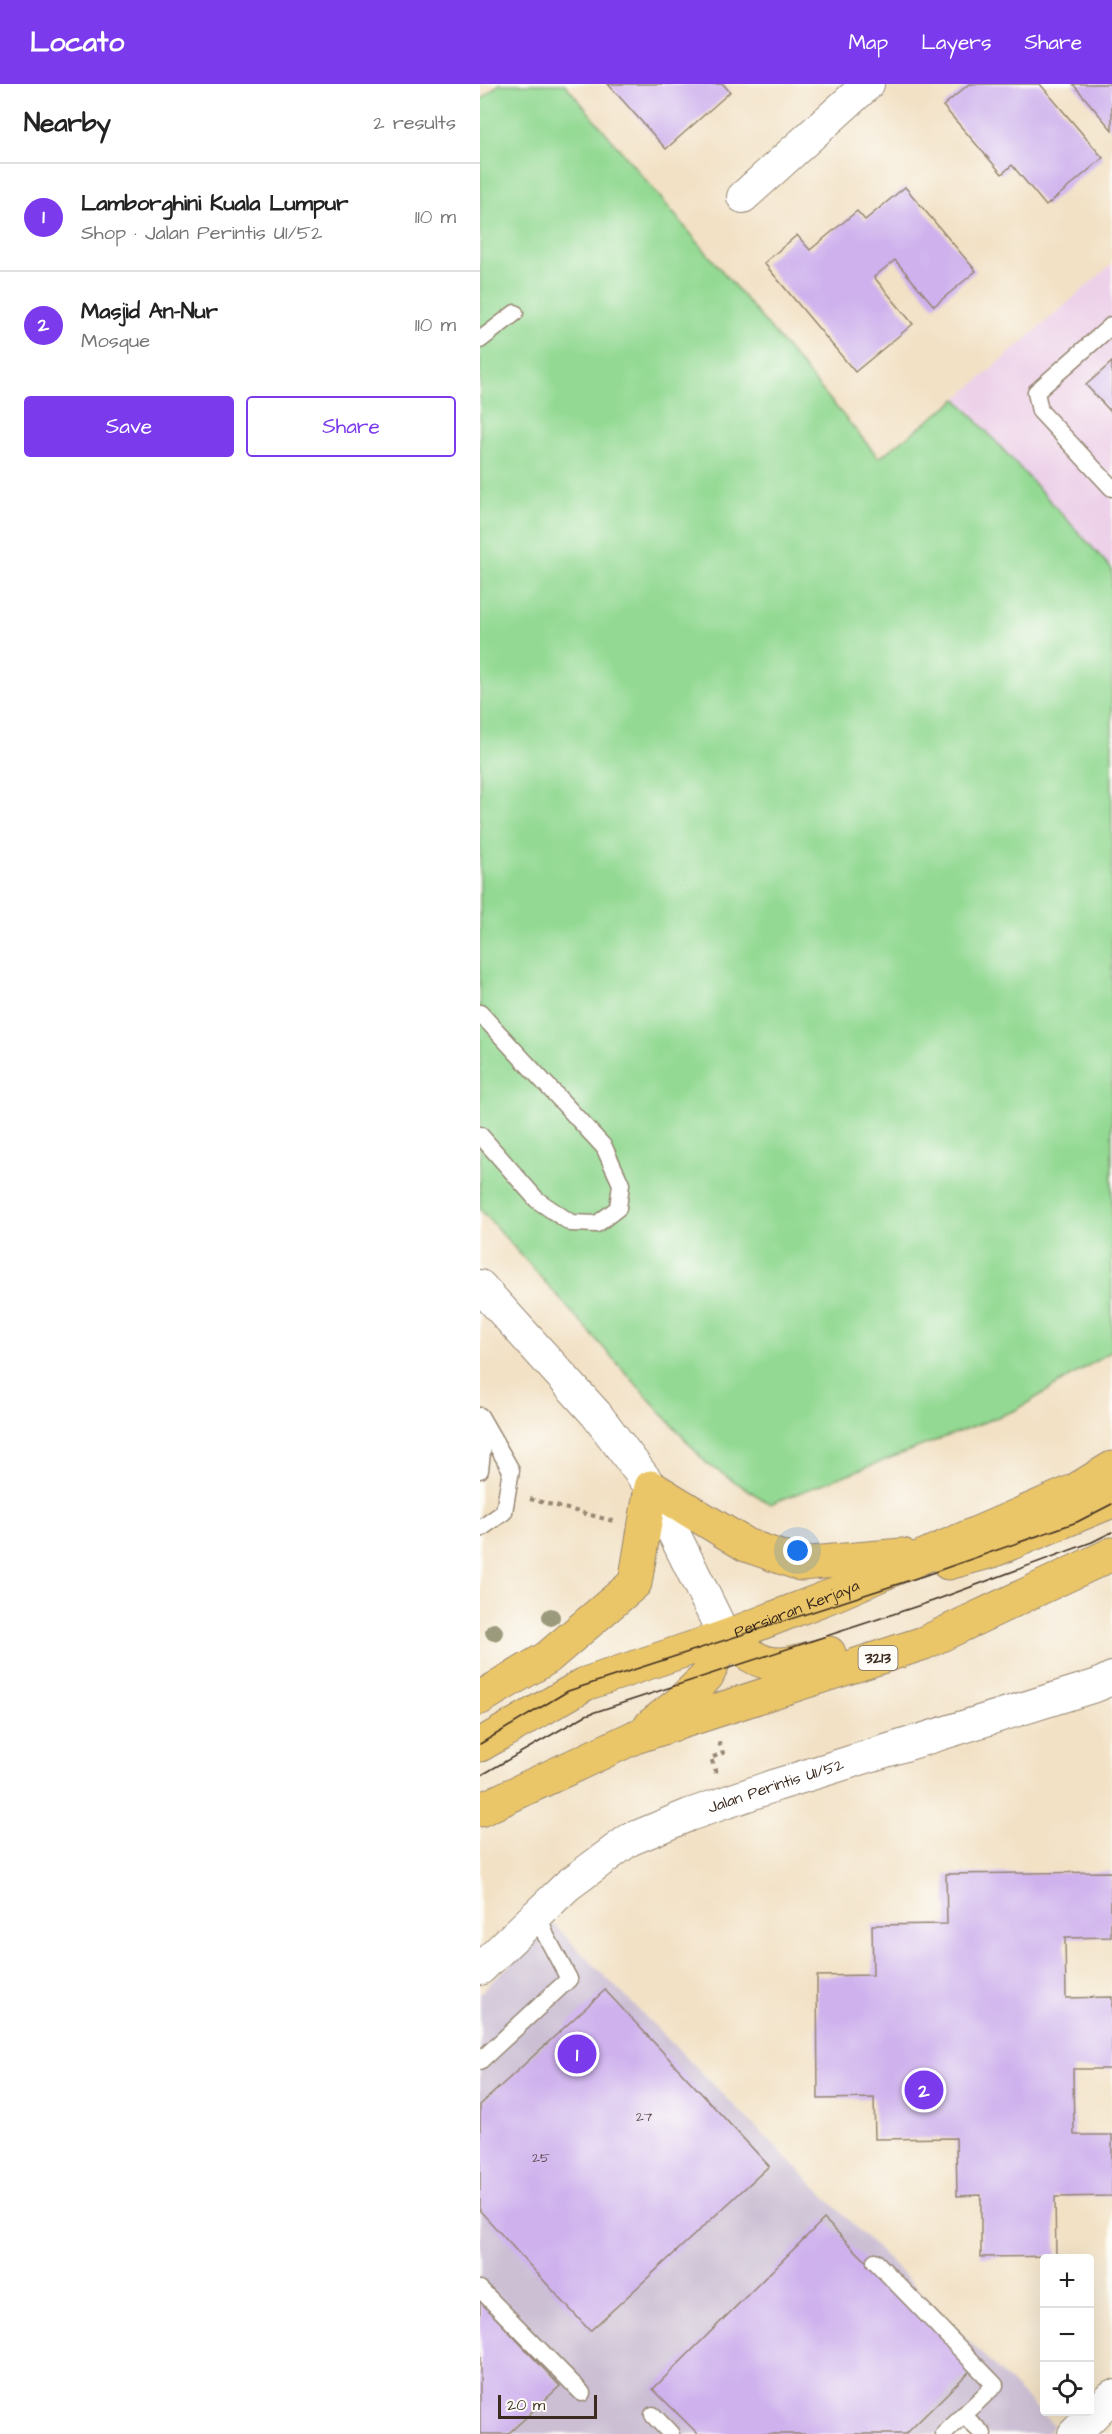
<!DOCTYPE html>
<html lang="en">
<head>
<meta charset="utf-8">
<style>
  :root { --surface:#fff; --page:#f2f2f2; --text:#222; --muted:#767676; --line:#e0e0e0; --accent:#7c3aed }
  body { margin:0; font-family:"Architects Daughter",sans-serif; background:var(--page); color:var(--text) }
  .controls { position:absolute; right:18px; bottom:18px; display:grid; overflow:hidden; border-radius:6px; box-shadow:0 6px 24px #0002 }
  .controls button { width:54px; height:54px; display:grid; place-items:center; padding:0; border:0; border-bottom:2px solid var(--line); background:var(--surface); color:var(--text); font:30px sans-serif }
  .scale { position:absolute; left:18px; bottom:15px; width:99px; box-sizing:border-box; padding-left:6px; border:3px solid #3b2a1e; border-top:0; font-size:16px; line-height:21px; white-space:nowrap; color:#3b2a1e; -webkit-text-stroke:4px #fdfcf7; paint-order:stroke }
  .you { position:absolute; left:318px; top:1467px; width:21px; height:21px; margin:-15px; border:4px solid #fff; border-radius:50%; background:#1a73e8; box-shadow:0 0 0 9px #1a73e833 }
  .badge { display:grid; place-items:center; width:39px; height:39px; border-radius:50%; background:var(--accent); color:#fff; font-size:20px; font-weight:700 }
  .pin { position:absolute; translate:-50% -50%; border:3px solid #fff; box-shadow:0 2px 6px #0006 }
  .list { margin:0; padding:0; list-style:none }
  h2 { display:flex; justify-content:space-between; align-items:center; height:78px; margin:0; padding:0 24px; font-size:26px }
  h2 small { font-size:20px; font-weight:400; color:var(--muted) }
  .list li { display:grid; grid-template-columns:39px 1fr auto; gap:18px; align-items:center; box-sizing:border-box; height:108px; padding:0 24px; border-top:2px solid var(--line) }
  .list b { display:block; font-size:22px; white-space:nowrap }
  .list p { margin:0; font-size:20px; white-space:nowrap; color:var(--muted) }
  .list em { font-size:20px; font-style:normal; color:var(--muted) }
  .actions { display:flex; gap:12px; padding:18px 24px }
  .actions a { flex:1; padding:14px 0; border:2px solid var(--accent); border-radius:6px; text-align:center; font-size:21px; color:var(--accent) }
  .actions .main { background:var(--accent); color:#fff }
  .icon { flex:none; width:33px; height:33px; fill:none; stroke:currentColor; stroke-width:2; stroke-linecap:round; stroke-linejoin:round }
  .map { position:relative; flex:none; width:632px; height:2350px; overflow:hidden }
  header { display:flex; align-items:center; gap:36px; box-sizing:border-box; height:84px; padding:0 30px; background:var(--accent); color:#fff }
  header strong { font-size:28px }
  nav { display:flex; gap:33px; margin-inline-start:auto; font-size:21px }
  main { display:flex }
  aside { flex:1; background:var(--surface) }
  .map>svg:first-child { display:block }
  .built { fill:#edd1e9 }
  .industrial { fill:#ccbfd4 }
  .green { fill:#93d993; stroke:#678258; stroke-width:1.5 }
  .building { fill:#ceb1ed }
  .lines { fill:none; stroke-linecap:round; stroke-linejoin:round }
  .service-casing { stroke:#968672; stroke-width:19 }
  .minor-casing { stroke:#968672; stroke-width:34 }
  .primary-casing { stroke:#968672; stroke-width:35 }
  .path { stroke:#968672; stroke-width:4; stroke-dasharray:4.5 4.5; stroke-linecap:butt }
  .service { stroke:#fff; stroke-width:16 }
  .minor { stroke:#fff; stroke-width:32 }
  .primary { stroke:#ebc669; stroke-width:33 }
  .tram { stroke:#3b2a1e; stroke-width:1.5 }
  .tree { fill:#9c9a7c }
  .labels { text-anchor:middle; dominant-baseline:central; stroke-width:4.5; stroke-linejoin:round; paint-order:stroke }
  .number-label { font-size:14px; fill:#604c52 }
  .shield { fill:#fdfcf7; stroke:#75695f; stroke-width:1.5 }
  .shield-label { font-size:15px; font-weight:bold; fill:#3b2a1e }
  .street-label { font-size:16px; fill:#3b2a1e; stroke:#fdfcf7 }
</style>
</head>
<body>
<header>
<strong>Locato</strong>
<nav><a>Map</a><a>Layers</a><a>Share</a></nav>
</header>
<main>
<aside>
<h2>Nearby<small>2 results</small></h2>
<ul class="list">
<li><span class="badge">1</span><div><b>Lamborghini Kuala Lumpur</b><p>Shop · Jalan Perintis U1/52</p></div><em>110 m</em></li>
<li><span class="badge">2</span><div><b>Masjid An-Nur</b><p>Mosque</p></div><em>110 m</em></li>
</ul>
<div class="actions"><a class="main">Save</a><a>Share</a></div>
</aside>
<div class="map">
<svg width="632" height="2350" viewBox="0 0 632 2350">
  <rect width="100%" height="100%" fill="#fdfcf7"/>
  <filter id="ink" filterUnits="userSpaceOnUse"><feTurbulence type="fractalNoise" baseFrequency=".0167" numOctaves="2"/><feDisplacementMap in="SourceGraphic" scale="12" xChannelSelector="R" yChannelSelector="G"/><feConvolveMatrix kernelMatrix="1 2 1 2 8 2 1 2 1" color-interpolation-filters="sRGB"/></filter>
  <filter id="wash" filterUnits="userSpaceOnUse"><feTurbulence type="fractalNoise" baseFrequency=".008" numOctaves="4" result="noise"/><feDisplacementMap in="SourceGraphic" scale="24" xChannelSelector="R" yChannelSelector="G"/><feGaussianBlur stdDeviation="1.35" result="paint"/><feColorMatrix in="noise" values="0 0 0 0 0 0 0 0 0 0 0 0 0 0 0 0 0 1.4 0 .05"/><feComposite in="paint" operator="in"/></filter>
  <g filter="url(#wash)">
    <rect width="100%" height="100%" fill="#f2e1c5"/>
    <path class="built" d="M632,180V485L477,315Z"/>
    <path class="industrial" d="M73,1840L574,2342L566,2350H0V1909Z"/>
    <path class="green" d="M19,0H85L399,374L477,315L632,485V1267L536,1326L290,1420L227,1380L0,1125V17Z"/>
    <g id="blocks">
      <g class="building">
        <path d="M128,0H243L250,8L186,65Z"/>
        <path d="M489,0H560L623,74L566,122L532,81L522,90L463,22Z"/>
        <path d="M593,0H632V46Z"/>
        <path d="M425,103L496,187L454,222L415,176L394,193L433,240L375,288L284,179L317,151L330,166L377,127L385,136Z"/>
        <path d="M632,278V329L606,301Z"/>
        <path d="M631,1788V1853L585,1854L586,1914L632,1913V1985H593L594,2051H632V2112L575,2113L576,2172L501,2173V2111L477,2112L476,2054L395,2055L394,2014L338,2015L337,1892L393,1891L392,1841L467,1840L466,1790Z"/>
        <path d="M125,1906L289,2082L110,2247L0,2127V2021Z"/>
        <path d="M344,2135L493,2284L426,2350H218L173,2305Z"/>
        <path d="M0,2217L80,2302L28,2350H0Z"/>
      </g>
    </g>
  </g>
  <g filter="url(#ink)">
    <use href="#blocks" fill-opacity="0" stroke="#968672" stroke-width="1.5"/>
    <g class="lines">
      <g class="service-casing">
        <g id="service">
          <path d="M632,241L556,308L560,327L632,404"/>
          <path d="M0,256L35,229"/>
          <path d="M0,929L124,1063L141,1100L138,1124L117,1140L91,1139L57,1116L0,1051"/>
          <path d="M0,1332L31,1386L24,1428L0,1445"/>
          <path d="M0,1386L5,1341"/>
          <path d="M0,1977L89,1895L66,1852L58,1829"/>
          <path d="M395,2177L515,2301L464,2350"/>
          <path d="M0,2205L102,2309"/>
          <path d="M173,2331L191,2350"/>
          <path d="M483,2331L503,2350"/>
        </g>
      </g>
      <g class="minor-casing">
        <g id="minor">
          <path d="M263,113L388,0"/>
          <path d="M0,1202L116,1330L171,1403L245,1553"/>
          <path id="s1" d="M0,1885L88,1801L149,1756L209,1731L296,1701L618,1601L632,1594"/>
          <path d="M594,2350L632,2312"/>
        </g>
      </g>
      <g class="primary-casing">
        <g id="primary">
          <path d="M468,1479L512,1467L632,1417"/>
          <path d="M245,1553C289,1589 297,1583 349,1569"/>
          <path d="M0,1614L67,1574L155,1499L171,1403L266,1461L320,1480L422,1471"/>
          <path d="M171,1641L198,1620L227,1592L245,1553"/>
          <path id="s2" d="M0,1661L105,1600L245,1553L356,1510L594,1407L632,1384"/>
          <path d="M0,1726L155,1653L444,1559L632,1470"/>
        </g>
      </g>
      <g class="path">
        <path d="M50,1415L133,1437"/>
        <path d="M236,1689L231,1674L243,1669L239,1658"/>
      </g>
      <use href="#service" class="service"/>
      <use href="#minor" class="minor"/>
      <use href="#primary" class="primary"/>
      <g class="tram">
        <path d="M0,1660L88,1607L443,1492L597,1438L632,1420"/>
        <path d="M0,1692L106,1631L453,1517L612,1458L632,1448"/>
      </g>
    </g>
    <g class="tree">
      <circle cx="71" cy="1533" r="9"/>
      <circle cx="14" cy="1548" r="9"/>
    </g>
  </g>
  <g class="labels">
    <g class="number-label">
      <text x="164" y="2033">27</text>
      <text x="61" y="2074">25</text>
    </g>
    <rect class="shield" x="378.5" y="1562" width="39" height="24" rx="4.5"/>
    <g class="shield-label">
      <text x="398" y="1574">3213</text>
    </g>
    <g class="street-label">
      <text stroke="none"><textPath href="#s2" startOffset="346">Persiaran Kerjaya</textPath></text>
      <text stroke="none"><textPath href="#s1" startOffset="354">Jalan Perintis U1/52</textPath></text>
    </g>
  </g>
</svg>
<div class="controls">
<button>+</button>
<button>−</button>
<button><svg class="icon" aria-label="locate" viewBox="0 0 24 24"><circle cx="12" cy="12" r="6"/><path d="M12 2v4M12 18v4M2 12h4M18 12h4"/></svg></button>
</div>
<div class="scale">20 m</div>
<div class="you"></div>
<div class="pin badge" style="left:97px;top:1970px">1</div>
<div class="pin badge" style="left:444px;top:2006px">2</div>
</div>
</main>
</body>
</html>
